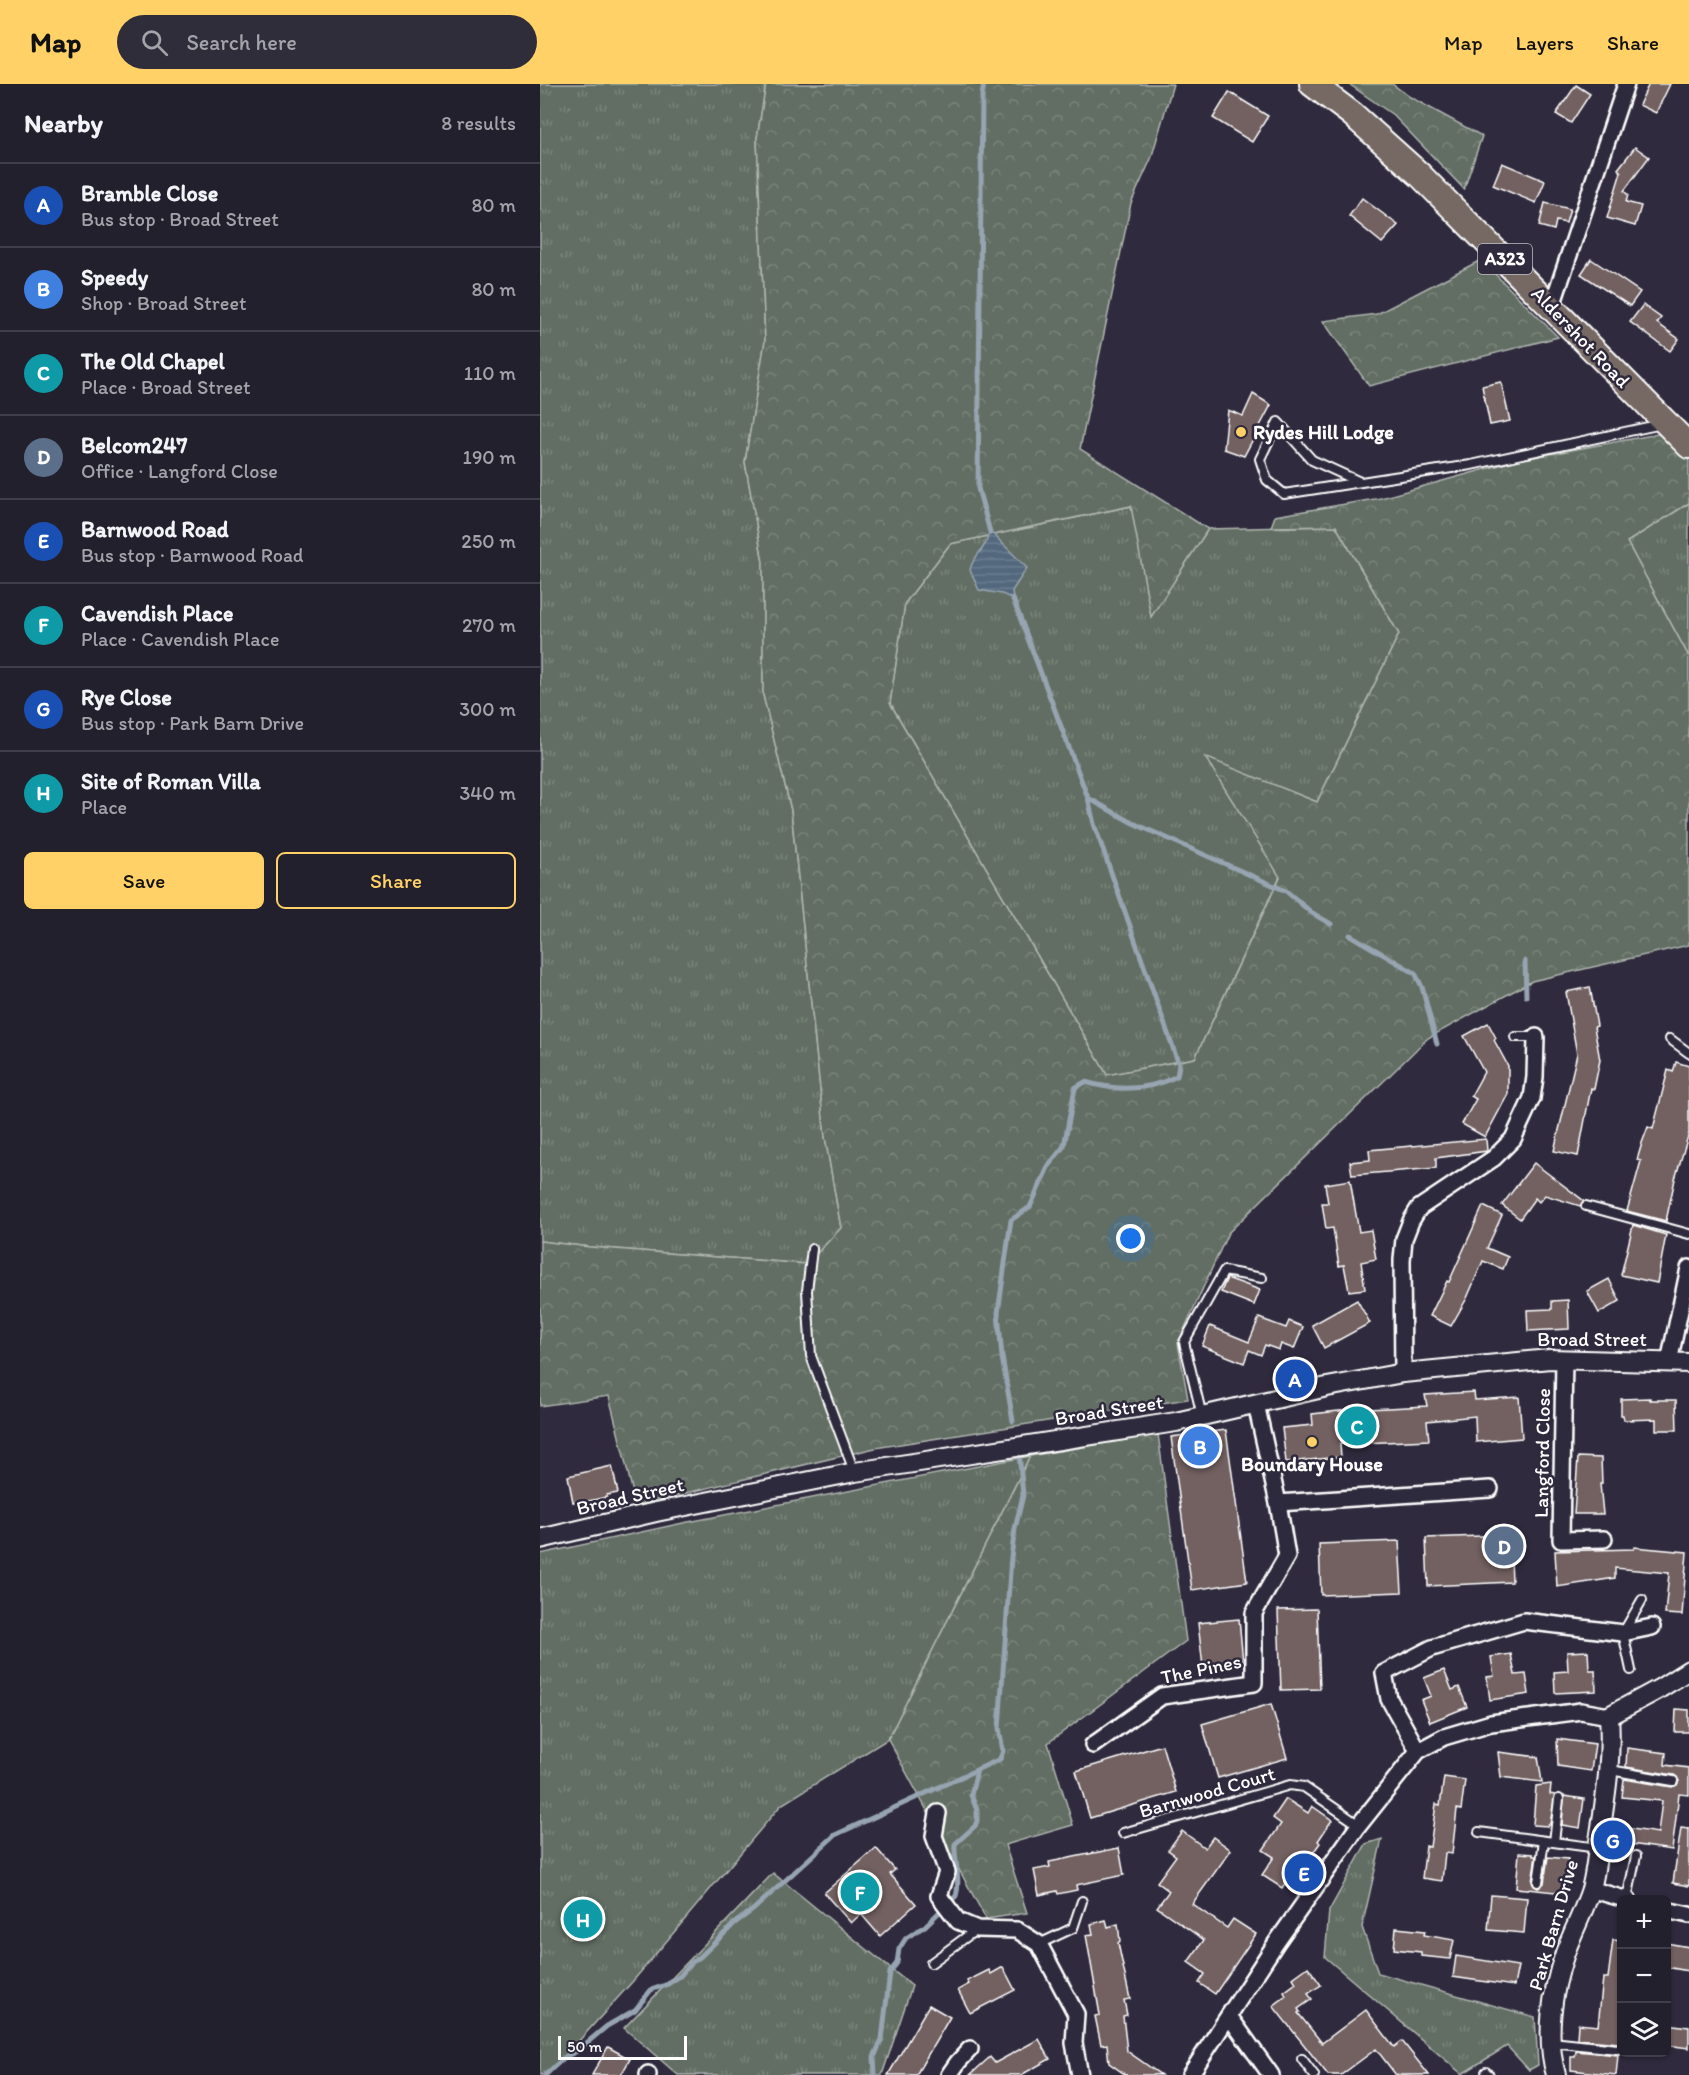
<!DOCTYPE html>
<html lang="en">
<head>
<meta charset="utf-8">
<style>
  :root { --surface:#23202e; --page:#2f2d3a; --text:#f1f3f6; --muted:#a3a3aa; --line:#403e4a; --accent:#ffd166 }
  body { margin:0; font-family:Itim,sans-serif; background:var(--page); color:var(--text) }
  .controls { position:absolute; right:18px; bottom:18px; display:grid; overflow:hidden; border-radius:9px; box-shadow:0 2px 4px #0004 }
  .controls button { width:54px; height:54px; display:grid; place-items:center; padding:0; border:0; border-bottom:2px solid var(--line); background:var(--surface); color:var(--text); font:30px sans-serif }
  .scale { position:absolute; left:18px; bottom:15px; width:129px; box-sizing:border-box; padding-left:6px; border:3px solid #fff; border-top:0; font-size:16px; line-height:21px; white-space:nowrap; color:#fff; -webkit-text-stroke:4px #2f2a3d; paint-order:stroke }
  .you { position:absolute; left:591px; top:1155px; width:21px; height:21px; margin:-15px; border:4px solid #fff; border-radius:50%; background:#1a73e8; box-shadow:0 0 0 9px #1a73e833 }
  .badge { display:grid; place-items:center; width:39px; height:39px; border-radius:50%; background:var(--accent); color:#fff; font-size:20px; font-weight:700 }
  .pin { position:absolute; translate:-50% -50%; border:3px solid #fff; box-shadow:0 2px 6px #0006 }
  .list { margin:0; padding:0; list-style:none }
  h2 { display:flex; justify-content:space-between; align-items:center; height:78px; margin:0; padding:0 24px; font-size:26px }
  h2 small { font-size:20px; font-weight:400; color:var(--muted) }
  .list li { display:grid; grid-template-columns:39px 1fr auto; gap:18px; align-items:center; box-sizing:border-box; height:84px; padding:0 24px; border-top:2px solid var(--line) }
  .list b { display:block; font-size:22px; white-space:nowrap }
  .list p { margin:0; font-size:20px; white-space:nowrap; color:var(--muted) }
  .list em { font-size:20px; font-style:normal; color:var(--muted) }
  .actions { display:flex; gap:12px; padding:18px 24px }
  .actions a { flex:1; padding:14px 0; border:2px solid var(--accent); border-radius:9px; text-align:center; font-size:21px; color:var(--accent) }
  .actions .main { background:var(--accent); color:#111 }
  .icon { flex:none; width:33px; height:33px; fill:none; stroke:currentColor; stroke-width:2; stroke-linecap:round; stroke-linejoin:round }
  .map { position:relative; flex:none; width:1149px; height:1991px; overflow:hidden }
  header { display:flex; align-items:center; gap:36px; box-sizing:border-box; height:84px; padding:0 30px; background:var(--accent); color:#111 }
  header strong { font-size:28px }
  nav { display:flex; gap:33px; margin-inline-start:auto; font-size:21px }
  .search { width:420px; height:54px; background:var(--page); display:flex; align-items:center; gap:15px; box-sizing:border-box; padding:0 21px; border-radius:33px; color:var(--muted); font-size:22px }
  main { display:flex }
  aside { flex:1; background:var(--surface) }
  .map>svg:first-child { display:block }
  .grass { fill:url(#grass-tufts); stroke:#b0b6b1; stroke-width:1.5 }
  .forest { fill:url(#forest-crowns); stroke:#b0b6b1; stroke-width:1.5 }
  .water { fill:url(#water-rules); stroke:#97a4b1; stroke-width:1.5 }
  .lines { fill:none; stroke-linecap:round; stroke-linejoin:round }
  .stream { stroke:#97a4b1; stroke-width:5 }
  .building { fill:#736060; stroke:#fff; stroke-width:1.5 }
  .service-casing { stroke:#fff; stroke-width:12 }
  .minor-casing { stroke:#fff; stroke-width:20 }
  .tertiary-casing { stroke:#fff; stroke-width:22 }
  .primary-casing { stroke:#fff; stroke-width:28 }
  .service { stroke:#2f2a3d; stroke-width:8 }
  .minor { stroke:#2f2a3d; stroke-width:15 }
  .tertiary { stroke:#2f2a3d; stroke-width:18 }
  .primary { stroke:#766964; stroke-width:24 }
  .poi-dot { fill:#ffd166; stroke:#2f2a3d; stroke-width:2 }
  .labels { text-anchor:middle; dominant-baseline:central; stroke-width:5; stroke-linejoin:round; paint-order:stroke }
  .shield { fill:#2f2a3d; stroke:#c1bfc5; stroke-width:1.5 }
  .shield-label { font-size:18px; font-weight:bold; fill:#fff }
  .street-label { font-size:20px; fill:#fff; stroke:#2f2a3d }
  .poi-label { font-size:20px; font-weight:bold; fill:#fff; stroke:#2f2a3d; text-anchor:start }
</style>
</head>
<body>
<header>
<strong>Map</strong>
<div class="search"><svg class="icon" aria-label="search" viewBox="0 0 24 24"><circle cx="10" cy="10" r="6"/><path d="M15 15l6 6"/></svg>Search here</div>
<nav><a>Map</a><a>Layers</a><a>Share</a></nav>
</header>
<main>
<aside>
<h2>Nearby<small>8 results</small></h2>
<ul class="list">
<li><span class="badge" style="background:#1a4fb4">A</span><div><b>Bramble Close</b><p>Bus stop · Broad Street</p></div><em>80 m</em></li>
<li><span class="badge" style="background:#3f7fe0">B</span><div><b>Speedy</b><p>Shop · Broad Street</p></div><em>80 m</em></li>
<li><span class="badge" style="background:#0f9aa8">C</span><div><b>The Old Chapel</b><p>Place · Broad Street</p></div><em>110 m</em></li>
<li><span class="badge" style="background:#5c6f8a">D</span><div><b>Belcom247</b><p>Office · Langford Close</p></div><em>190 m</em></li>
<li><span class="badge" style="background:#1a4fb4">E</span><div><b>Barnwood Road</b><p>Bus stop · Barnwood Road</p></div><em>250 m</em></li>
<li><span class="badge" style="background:#0f9aa8">F</span><div><b>Cavendish Place</b><p>Place · Cavendish Place</p></div><em>270 m</em></li>
<li><span class="badge" style="background:#1a4fb4">G</span><div><b>Rye Close</b><p>Bus stop · Park Barn Drive</p></div><em>300 m</em></li>
<li><span class="badge" style="background:#0f9aa8">H</span><div><b>Site of Roman Villa</b><p>Place</p></div><em>340 m</em></li>
</ul>
<div class="actions"><a class="main">Save</a><a>Share</a></div>
</aside>
<div class="map">
<svg width="1149" height="1991" viewBox="0 0 1149 1991">
  <defs>
    <pattern id="grass-tufts" width="24" height="20" patternUnits="userSpaceOnUse" patternTransform="scale(1.5)"><rect width="24" height="20" fill="#626e63"/><path d="M3 7l-1-3M5 7V3M7 7l1-3M15 17l-1-3M17 17v-4M19 17l1-3" fill="none" stroke="#7a847a"/></pattern>
    <pattern id="forest-crowns" width="20" height="18" patternUnits="userSpaceOnUse" patternTransform="scale(1.5)"><rect width="20" height="18" fill="#626e63"/><path d="M2 6a3 3 0 1 1 6 0M12 15a3 3 0 1 1 6 0" fill="none" stroke="#7a847a"/></pattern>
    <pattern id="water-rules" width="6" height="5" patternUnits="userSpaceOnUse" patternTransform="scale(1.5)"><rect width="6" height="5" fill="#52677d"/><path d="M0 2.5h6" fill="none" stroke="#6c7e90"/></pattern>
  </defs>
  <rect width="100%" height="100%" fill="#2f2a3d"/>
  <filter id="ink" filterUnits="userSpaceOnUse"><feTurbulence type="fractalNoise" baseFrequency=".0167" numOctaves="2"/><feDisplacementMap in="SourceGraphic" scale="12" xChannelSelector="R" yChannelSelector="G"/><feConvolveMatrix kernelMatrix="1 2 1 2 8 2 1 2 1" color-interpolation-filters="sRGB"/></filter>
  <g filter="url(#ink)">
    <g class="grass">
      <path d="M0,0H226L217,54L225,257L205,378L223,478V611L251,726L285,1053L301,1144L267,1180L50,1163L0,1157Z"/>
      <path d="M1149,419V573L1087,458Z"/>
      <path d="M592,422L611,532L668,445L796,442L859,550L777,718L666,674L740,792L655,974L567,991L350,619L365,519L410,460Z"/>
      <path d="M490,1372L348,1655L241,1721L93,1897L8,1991H0V1470L143,1439Z"/>
      <path d="M842,1755L822,1843L838,1889L995,1933L998,1981L989,1986L967,1962L922,1990L785,1873L789,1827L826,1760Z"/>
      <path d="M233,1789L372,1902L342,1991H138L84,1944Z"/>
    </g>
    <g class="forest">
      <path d="M226,0H633L611,75L591,119L540,365L668,445L611,533L591,422L410,460L365,519L350,619L567,991L655,974L740,793L665,673L777,718L859,550L796,442L731,443L735,432L841,414L978,376L1123,349L1149,377V419L1087,458L1149,573V861L992,897L888,954L688,1149L638,1259L648,1315L335,1364L96,1421L69,1312L0,1322V1157L50,1163L267,1180L301,1144L285,1053L251,726L223,611V478L205,378L225,257L217,54Z"/>
      <path d="M809,0H852L870,13L942,52L924,105L853,31Z"/>
      <path d="M941,176L1018,253L829,302L783,237L837,230Z"/>
      <path d="M618,1350L646,1557L508,1659L533,1741L465,1761L487,1829L446,1835L348,1655L490,1372Z"/>
    </g>
    <path class="water" d="M453,450L487,484L472,507L473,515L462,510L439,506L430,486C432,472 447,465 448,451Z"/>
    <g class="lines">
      <g class="stream">
        <path d="M444,0L442,12L438,404L450,448"/>
        <path d="M473,515L548,714L554,740L639,981L637,992C608,1007 576,1007 545,998L535,1004L524,1062L509,1081L490,1123L471,1136L458,1229L462,1273L473,1337"/>
        <path d="M548,714L593,739L746,807L772,829L791,840"/>
        <path d="M810,851L875,889L882,903L897,960"/>
        <path d="M985,877L986,912"/>
        <path d="M5,1991L25,1973L37,1967L67,1942L95,1926L111,1906L128,1900L140,1892L151,1879L160,1873L196,1838L214,1825L295,1751L460,1675L463,1667L459,1644L471,1473L475,1445L483,1411L479,1369"/>
        <path d="M335,1991L334,1973L342,1955L350,1888L357,1879L359,1865L366,1854L385,1842L416,1812C421,1796 414,1777 415,1760L435,1742L437,1737V1726L431,1711L437,1686"/>
      </g>
    </g>
    <g class="building">
      <path d="M1109,0H1130L1116,29L1099,21Z"/>
      <path d="M1036,1L1050,10L1031,39L1016,30Z"/>
      <path d="M689,8L728,32L712,58L673,34Z"/>
      <path d="M1095,63L1109,73L1084,107L1088,111L1086,118L1101,122L1095,142L1067,134L1081,88L1078,85Z"/>
      <path d="M962,79L1005,97L996,119L953,101Z"/>
      <path d="M822,114L858,141L842,159L809,132Z"/>
      <path d="M1005,119L1030,125L1026,139L1016,137L1014,146L999,142Z"/>
      <path d="M1051,175L1100,208L1090,222L1041,190Z"/>
      <path d="M1103,221L1121,234L1117,239L1139,255L1130,267L1090,238Z"/>
      <path d="M961,298L970,337L950,341L942,302Z"/>
      <path d="M713,310L731,321L704,372L684,365L688,326L703,332Z"/>
      <path d="M1050,903L1057,942L1054,943L1060,976L1054,1005L1051,1004L1038,1072L1014,1067L1037,970L1026,908Z"/>
      <path d="M948,939L956,954L954,956L968,982V1010L945,1053L922,1040L936,1015L931,1012L944,988L924,952Z"/>
      <path d="M1136,978L1149,982V1049L1135,1095L1126,1137L1087,1127L1101,1077L1097,1076L1102,1059L1108,1043L1113,1045L1128,986L1133,988Z"/>
      <path d="M946,1055L947,1067L896,1074V1084L812,1091L810,1078L830,1076L829,1066Z"/>
      <path d="M994,1079L1044,1117L1040,1122L1005,1111L999,1118L995,1114L980,1135L962,1121Z"/>
      <path d="M810,1096L819,1148L831,1146L836,1175L821,1178L825,1205L809,1207L804,1181L799,1182L793,1144L786,1145L782,1119H788L785,1100Z"/>
      <path d="M943,1122L962,1131L947,1164L968,1173L963,1185L943,1177L927,1214L911,1242L890,1232L907,1197L909,1198Z"/>
      <path d="M1093,1141L1126,1151L1117,1199L1081,1191Z"/>
      <path d="M687,1194L720,1206L714,1221L681,1208Z"/>
      <path d="M1069,1195L1080,1217L1059,1229L1047,1207Z"/>
      <path d="M817,1216L830,1239L784,1264L772,1241Z"/>
      <path d="M1028,1216L1029,1245L988,1247L987,1226L1012,1225V1217Z"/>
      <path d="M719,1234L746,1244L749,1237L763,1243L754,1265L741,1260L739,1266L725,1261L721,1271L709,1266L704,1279L662,1262L670,1242L709,1258Z"/>
      <path d="M934,1308L935,1316L979,1313L982,1354L936,1358L935,1332L887,1337L889,1356L800,1360L801,1373L746,1378L742,1344L773,1341L772,1330L808,1326L887,1322L885,1311Z"/>
      <path d="M1110,1314V1316H1136L1137,1346H1116V1335L1084,1336L1083,1331H1081V1315Z"/>
      <path d="M686,1346L707,1498L652,1506L631,1353Z"/>
      <path d="M1038,1373L1061,1374L1062,1400H1060L1063,1430H1034Z"/>
      <path d="M72,1382L78,1409L67,1411V1413L44,1418L43,1416L33,1418L28,1392Z"/>
      <path d="M970,1451L972,1498L888,1502L886,1454Z"/>
      <path d="M859,1457L862,1508L781,1511L779,1460Z"/>
      <path d="M1094,1463L1147,1468L1142,1531L1125,1530L1129,1489L1075,1484V1494L1017,1503L1015,1467L1094,1465Z"/>
      <path d="M777,1525L780,1605L741,1606L738,1526Z"/>
      <path d="M699,1535L703,1578L663,1583L658,1539Z"/>
      <path d="M1048,1567L1049,1586H1055L1056,1607L1015,1609L1014,1588L1028,1587L1027,1568Z"/>
      <path d="M971,1570L975,1591L986,1590L989,1610L950,1616L947,1593L954,1592L951,1573Z"/>
      <path d="M904,1586L912,1606L919,1603L927,1623L890,1638L881,1616L891,1612L884,1594Z"/>
      <path d="M731,1620L747,1674L678,1694L662,1640Z"/>
      <path d="M1136,1625L1149,1626V1648H1135Z"/>
      <path d="M1017,1655L1055,1660L1051,1687L1018,1682Z"/>
      <path d="M622,1661L636,1708L550,1734L536,1687Z"/>
      <path d="M1087,1664L1126,1669L1125,1681L1149,1684V1711L1139,1710L1132,1766L1084,1759L1086,1744L1118,1749L1122,1717L1082,1713L1084,1695L1132,1703L1137,1701L1139,1697L1137,1693L1134,1691L1086,1683Z"/>
      <path d="M958,1668L998,1673L1002,1698L961,1693Z"/>
      <path d="M904,1693L925,1696L921,1726L917,1725L912,1770L905,1769L902,1797L882,1794L886,1762L890,1763L896,1720L900,1721Z"/>
      <path d="M1011,1700L1010,1710L1015,1711L1010,1740H1008V1742L993,1741L996,1702Z"/>
      <path d="M1024,1712L1044,1715L1040,1744L1022,1741Z"/>
      <path d="M746,1715L768,1729L772,1722L792,1736L778,1757L780,1759L754,1795L750,1792L742,1804L722,1791L734,1773L723,1766L741,1740L733,1734Z"/>
      <path d="M1141,1744L1149,1745V1802L1133,1799Z"/>
      <path d="M642,1747L665,1764L673,1753L691,1766L652,1820L687,1844L693,1835L716,1850L675,1910L659,1899L665,1890L648,1878L664,1856L617,1823L629,1807L617,1798L636,1772L628,1766Z"/>
      <path d="M336,1764L355,1786L350,1790L376,1820L340,1852L321,1830L311,1839L284,1809Z"/>
      <path d="M579,1764L584,1791L536,1801L537,1806L518,1810L517,1807L499,1811L494,1786L510,1783L509,1778Z"/>
      <path d="M979,1769L993,1770V1772H996L992,1798L994,1802L998,1804L1004,1799L1008,1773L1028,1775L1025,1809L976,1804Z"/>
      <path d="M951,1811L987,1814L984,1849L948,1846Z"/>
      <path d="M566,1836L568,1843L578,1840L580,1857L578,1859L590,1915L584,1916L587,1931L583,1932L587,1967L621,1991H586L569,1979L567,1960L561,1961L555,1932L560,1931L546,1851L553,1850L551,1840Z"/>
      <path d="M856,1844L885,1847L884,1851L914,1856L910,1875L881,1872V1868L854,1865Z"/>
      <path d="M1073,1856L1082,1857V1930L1079,1959L1037,1955L1038,1940L1058,1942L1063,1894H1068Z"/>
      <path d="M1126,1859L1149,1863V1887L1126,1883Z"/>
      <path d="M916,1872L978,1882L974,1902L913,1893Z"/>
      <path d="M463,1883L475,1906L430,1929L418,1906L429,1900L427,1897L449,1886L451,1890Z"/>
      <path d="M768,1883L781,1901L768,1910L772,1915L758,1925L760,1928L758,1929L782,1959L826,1926L854,1963L862,1957L889,1991H856L836,1965L801,1991H788L733,1922L746,1912L744,1908L756,1899L753,1894Z"/>
      <path d="M389,1921L410,1933L376,1991H348Z"/>
      <path d="M1126,1940L1149,1943V1964L1126,1961Z"/>
      <path d="M499,1955L510,1975L481,1991H430L450,1973L455,1979Z"/>
      <path d="M68,1963L90,1975L81,1991H52Z"/>
      <path d="M1036,1967L1078,1971L1076,1991L1031,1986V1973H1035Z"/>
    </g>
    <g class="lines">
      <g class="service-casing">
        <g id="service">
          <path d="M820,398L772,376L738,338L720,375L727,396L744,410L931,381L1122,340"/>
          <path d="M975,953H996"/>
          <path d="M1130,955L1149,969"/>
          <path d="M1046,1122L1149,1150"/>
          <path d="M272,1165L267,1207L271,1272L314,1387"/>
          <path d="M662,1332L644,1258L684,1187L722,1194"/>
          <path d="M1091,1586L1083,1549L1102,1516"/>
          <path d="M1070,1686L1133,1697"/>
          <path d="M939,1748L1058,1764"/>
          <path d="M583,1749L750,1701L764,1703L819,1741"/>
          <path d="M1014,1758L1019,1715"/>
          <path d="M998,1798L1004,1757"/>
          <path d="M1087,1815L1096,1772"/>
          <path d="M499,1860L533,1844L542,1817"/>
          <path d="M391,1879L437,1845"/>
          <path d="M1012,1958L1077,1965"/>
          <path d="M762,1975L774,1991"/>
          <path d="M946,1988L949,1991"/>
        </g>
      </g>
      <g class="minor-casing">
        <g id="minor">
          <path d="M1012,222L1086,0"/>
          <path d="M1024,1275L1021,1456L1064,1455"/>
          <path d="M1129,1278L1149,1184"/>
          <path d="M863,1289L862,1176L864,1155L871,1137L879,1124L954,1074L973,1055L992,1014L995,993L996,953"/>
          <path d="M738,1419L950,1405"/>
          <path d="M553,1661L622,1612L714,1599V1529L747,1472L738,1419L716,1320"/>
          <path d="M878,1667L849,1615L844,1589L892,1564L984,1537L1083,1549L1112,1543"/>
          <path d="M398,1729L394,1752L407,1788L399,1812L418,1837L437,1845L477,1846L499,1860L536,1930L534,1959L540,1991"/>
          <path d="M1050,1805L1088,1816"/>
          <path d="M1126,1826L1149,1831"/>
          <path d="M689,1932L731,1991"/>
          <path d="M108,1991V1990"/>
          <path d="M409,1991L418,1978L430,1965"/>
          <path d="M650,1991L736,1859L819,1741L878,1667L904,1653L951,1639L1041,1627L1069,1632"/>
        </g>
      </g>
      <g class="tertiary-casing">
        <g id="tertiary">
          <path d="M0,1455L116,1428L315,1388L636,1338L787,1303L863,1289L1010,1275L1149,1279"/>
          <path d="M1016,1991C1005,1952 1012,1907 1025,1869C1033,1847 1044,1827 1051,1805C1056,1787 1057,1768 1060,1750C1066,1711 1072,1672 1069,1632L1119,1605L1149,1586"/>
        </g>
      </g>
      <g class="primary-casing">
        <path id="primary" d="M772,0L812,30L880,91L1149,362"/>
      </g>
      <use href="#service" class="service"/>
      <use href="#minor" class="minor"/>
      <use href="#tertiary" class="tertiary"/>
      <use href="#primary" class="primary"/>
    </g>
  </g>
  <g class="poi-dot">
    <circle cx="701" cy="348" r="6"/>
    <circle cx="772" cy="1358" r="6"/>
  </g>
  <g class="labels">
    <rect class="shield" x="938" y="160" width="54" height="30" rx="4.5"/>
    <g class="shield-label">
      <text x="965" y="175">A323</text>
    </g>
    <g class="street-label">
      <text transform="translate(1041 253) rotate(46)">Aldershot Road</text>
      <text x="1052" y="1255">Broad Street</text>
      <text transform="translate(569 1326) rotate(-9)">Broad Street</text>
      <text transform="translate(1002 1369) rotate(-89)">Langford Close</text>
      <text transform="translate(90 1412) rotate(-13)">Broad Street</text>
      <text transform="translate(661 1585) rotate(-12)">The Pines</text>
      <text transform="translate(667 1708) rotate(-16)">Barnwood Court</text>
      <text transform="translate(1013 1841) rotate(-74)">Park Barn Drive</text>
    </g>
    <g class="poi-label">
      <text x="713" y="348">Rydes Hill Lodge</text>
      <text x="772" y="1380" text-anchor="middle">Boundary House</text>
    </g>
  </g>
</svg>
<div class="controls">
<button>+</button>
<button>−</button>
<button><svg class="icon" aria-label="layers" viewBox="0 0 24 24"><path d="M12 4l9 5-9 5-9-5zM3 14l9 5 9-5"/></svg></button>
</div>
<div class="scale">50 m</div>
<div class="you"></div>
<div class="pin badge" style="left:755px;top:1295px;background:#1a4fb4">A</div>
<div class="pin badge" style="left:660px;top:1362px;background:#3f7fe0">B</div>
<div class="pin badge" style="left:817px;top:1342px;background:#0f9aa8">C</div>
<div class="pin badge" style="left:964px;top:1462px;background:#5c6f8a">D</div>
<div class="pin badge" style="left:764px;top:1789px;background:#1a4fb4">E</div>
<div class="pin badge" style="left:320px;top:1808px;background:#0f9aa8">F</div>
<div class="pin badge" style="left:1073px;top:1756px;background:#1a4fb4">G</div>
<div class="pin badge" style="left:43px;top:1835px;background:#0f9aa8">H</div>
</div>
</main>
</body>
</html>
